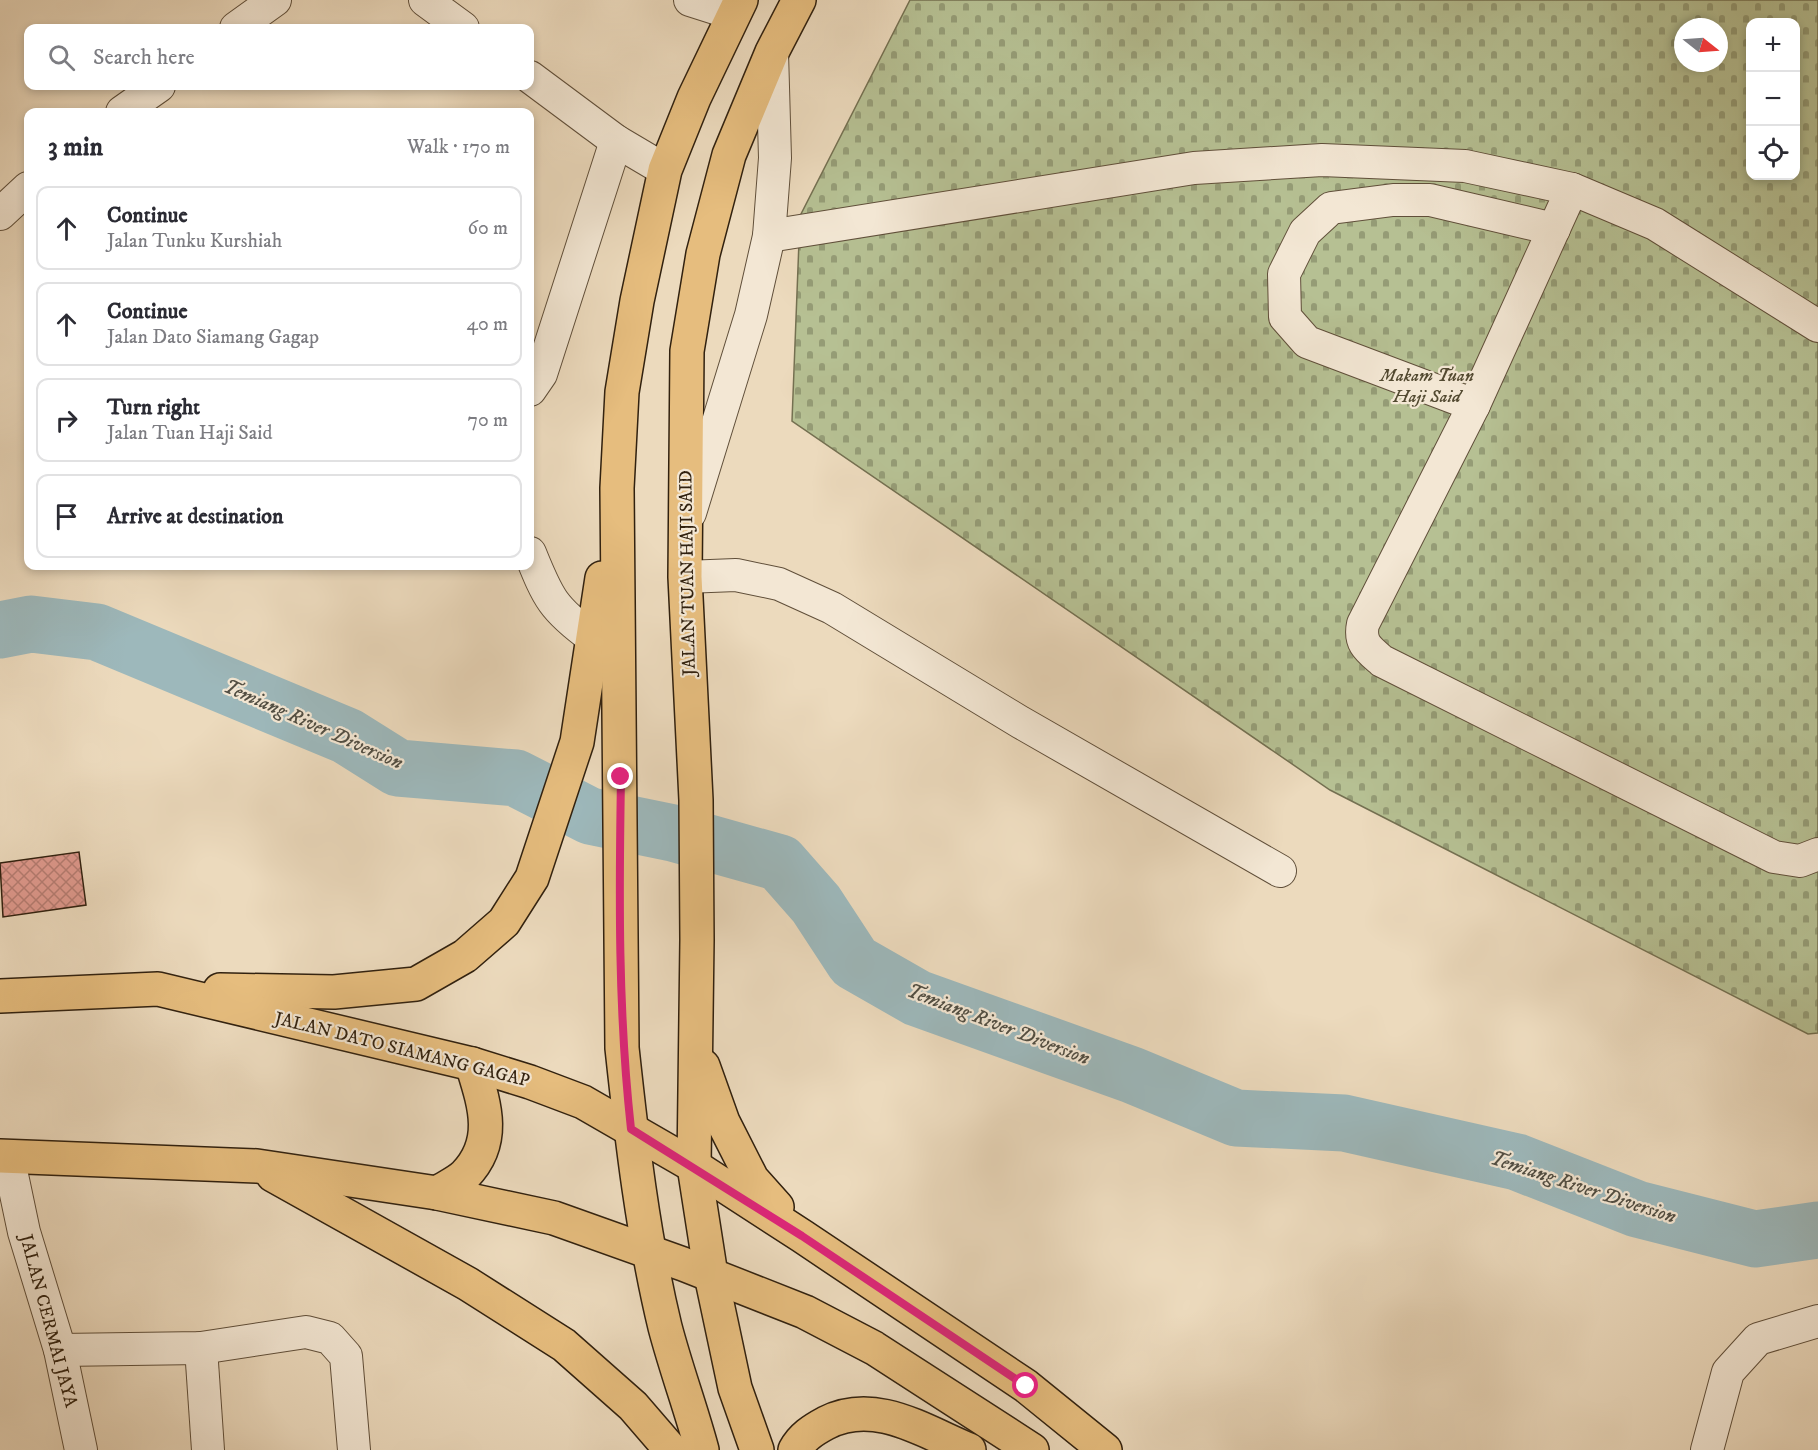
<!DOCTYPE html>
<html lang="en">
<head>
<meta charset="utf-8">
<style>
  :root { --surface:#fff; --page:#f7f7f7; --text:#2b2b33; --muted:#7c7c81; --line:#e1e1e2 }
  body { margin:0; font-family:"IM FELL DW Pica",serif; background:var(--page); color:var(--text) }
  .controls { position:absolute; right:18px; top:18px; display:grid; overflow:hidden; border-radius:12px; box-shadow:0 3px 9px #0003 }
  .controls button { width:54px; height:54px; display:grid; place-items:center; padding:0; border:0; border-bottom:2px solid var(--line); background:var(--surface); color:var(--text); font:30px sans-serif }
  .compass { position:absolute; left:1674px; top:18px; width:54px; height:54px; border-radius:50%; background:var(--surface); box-shadow:0 3px 9px #0003; rotate:107deg }
  .stop { position:absolute; width:18px; height:18px; margin:-14px; border:4px solid #db2777; border-radius:50%; background:#fff }
  .stop.end { background:#db2777; border-color:#fff; box-shadow:0 2px 6px #0008 }
  .list { margin:0; padding:0; list-style:none }
  h2 { display:flex; justify-content:space-between; align-items:center; height:78px; margin:0; padding:0 24px; font-size:26px }
  h2 small { font-size:20px; font-weight:400; color:var(--muted) }
  .list li { display:grid; grid-template-columns:39px 1fr auto; gap:18px; align-items:center; box-sizing:border-box; height:84px; margin:0 12px 12px; padding:0 12px; border:2px solid var(--line); border-radius:12px }
  .list b { display:block; font-size:22px; white-space:nowrap }
  .list p { margin:0; font-size:20px; white-space:nowrap; color:var(--muted) }
  .list em { font-size:20px; font-style:normal; color:var(--muted) }
  .icon { flex:none; width:33px; height:33px; fill:none; stroke:currentColor; stroke-width:2; stroke-linecap:round; stroke-linejoin:round }
  .map { position:relative; flex:none; width:1818px; height:1450px; overflow:hidden }
  .search { position:absolute; background:var(--surface); box-shadow:0 3px 9px #0003; left:24px; top:24px; width:510px; height:66px; display:flex; align-items:center; gap:15px; box-sizing:border-box; padding:0 21px; border-radius:12px; color:var(--muted); font-size:22px }
  .panel { position:absolute; background:var(--surface); box-shadow:0 3px 9px #0003; left:24px; top:108px; width:510px; height:462px; border-radius:12px }
  .map>svg:first-child { display:block }
  .cemetery { fill:url(#cemetery-stones); stroke:#747051; stroke-width:1.5; fill-rule:evenodd }
  .lines { fill:none; stroke-linecap:round; stroke-linejoin:round }
  .river { stroke:#9db8bb; stroke-width:57 }
  .building { fill:url(#building-cross-hatch); stroke:#31210f; stroke-width:1.5 }
  .minor-casing { stroke:#604f3a; stroke-width:34 }
  .major-casing { stroke:#31210f; stroke-width:36 }
  .minor { stroke:#f3e7d4; stroke-width:32 }
  .major { stroke:#e6bd7e; stroke-width:33 }
  .route { stroke:#db2777; stroke-width:8 }
  .labels { text-anchor:middle; dominant-baseline:central; stroke-width:4.5; stroke-linejoin:round; paint-order:stroke }
  .park-label { font-size:18px; font-style:italic; fill:#524930; stroke:#f3e7d4 }
  .street-label { font-size:18px; fill:#31210f; stroke:#f3e7d4 }
  .water-label { font-size:20px; font-style:italic; fill:#514e43; stroke:#f3e7d4 }
</style>
</head>
<body>
<div class="map">
<svg width="1818" height="1450" viewBox="0 0 1818 1450">
  <defs>
    <pattern id="cemetery-stones" width="16" height="16" patternUnits="userSpaceOnUse" patternTransform="scale(1.5)"><rect width="16" height="16" fill="#b6c093"/><path d="M2 7V4a2 2 0 0 1 4 0v3zM10 15v-3a2 2 0 0 1 4 0v3z" fill="#959c76"/></pattern>
    <pattern id="building-cross-hatch" width="8" height="8" patternUnits="userSpaceOnUse" patternTransform="scale(1.5)"><rect width="8" height="8" fill="#e09a8f"/><path d="M0 0l8 8M0 8l8-8" fill="none" stroke="#b67d73"/></pattern>
  </defs>
  <rect width="100%" height="100%" fill="#ecdabd"/>
  <filter id="stains"><feTurbulence type="fractalNoise" baseFrequency=".00333" numOctaves="4"/><feColorMatrix values="0 0 0 0 .2 0 0 0 0 .09 0 0 0 0 .02 0 0 0 .5 -.17"/></filter>
  <radialGradient id="worn" r=".72"><stop offset=".6" stop-color="#630" stop-opacity="0"/><stop offset="1" stop-color="#630" stop-opacity=".3"/></radialGradient>
  <path class="cemetery" d="M910,0H1818V1033L1808,1034L1330,790L792,421L800,216ZM1750,22H1796V176H1750ZM1683,27H1719V63H1683Z"/>
  <g class="lines">
    <path class="river" d="M0,630L31,624L97,632L347,736L398,768L516,778L590,816L673,833L780,863L816,904L854,962L917,998L1132,1075L1236,1118L1344,1123L1517,1162L1637,1209L1755,1239L1818,1230"/>
  </g>
  <path class="building" d="M79,852L86,905L3,917L0,863Z"/>
  <g class="lines">
    <g class="minor-casing">
      <g id="minor">
        <path d="M425,0L463,28"/>
        <path d="M690,0L734,14"/>
        <path d="M236,28L275,0"/>
        <path d="M530,77L616,141L665,170"/>
        <path d="M122,112L159,86"/>
        <path d="M1572,189L1474,405L1363,624C1359,643 1368,649 1382,661L1774,857L1800,861L1818,854"/>
        <path d="M0,214L28,188"/>
        <path d="M769,236L1194,168L1322,160L1465,166L1572,189L1655,224L1818,326"/>
        <path d="M530,390L541,374L616,141"/>
        <path d="M1474,405L1307,342L1285,317L1284,274L1305,232L1331,208L1393,200H1430L1554,229"/>
        <path d="M690,513L751,315L769,236L775,158L772,52"/>
        <path d="M530,553C548,598 553,609 593,638"/>
        <path d="M685,577L736,575L779,584L832,608L1020,722L1280,871"/>
        <path d="M8,1156L24,1232L60,1350L81,1450"/>
        <path d="M201,1348L208,1450"/>
        <path d="M60,1350L201,1348L306,1332L330,1338L346,1356L354,1450"/>
        <path d="M1707,1450L1728,1372L1758,1339L1818,1321"/>
      </g>
    </g>
    <g class="major-casing">
      <g id="major">
        <path d="M220,990L334,992L416,984L465,956L504,922L532,878L577,742L602,578"/>
        <path d="M0,996L158,989L472,1064L530,1082L583,1102L694,1166L802,1236L1026,1386L1105,1450"/>
        <path d="M703,1066L723,1122L752,1179L777,1207"/>
        <path d="M0,1156L257,1166L437,1193L554,1218L683,1264L805,1312L874,1348L1032,1450"/>
        <path d="M273,1175L468,1284L564,1345L633,1406L671,1450"/>
        <path d="M437,1193C445,1188 458,1182 465,1175C498,1141 484,1103 472,1064"/>
        <path d="M702,1450C691,1409 676,1369 665,1327C643,1236 632,1141 622,1048L617,488L622,392L637,301L665,170L694,98L741,0"/>
        <path d="M757,1450L735,1388L711,1275L694,1166L697,940L696,800L685,577L687,351L703,254L729,155L772,52L799,0"/>
        <path d="M795,1450C802,1437 813,1430 826,1423C875,1398 923,1431 969,1450"/>
      </g>
    </g>
    <use href="#minor" class="minor"/>
    <use href="#major" class="major"/>
  </g>
  <g class="lines">
    <path class="route" d="M621,777C619,895 618,1011 631,1129L802,1236L1026,1386"/>
  </g>
  <g class="labels">
    <g class="park-label">
      <text x="1427" y="376">Makam Tuan<tspan x="1427" dy="21">Haji Said</tspan></text>
    </g>
    <g class="street-label">
      <text transform="translate(688 573) rotate(-91)">JALAN TUAN HAJI SAID</text>
      <text transform="translate(402 1050) rotate(14)">JALAN DATO SIAMANG GAGAP</text>
      <text transform="translate(48 1321) rotate(75)">JALAN CERMAI JAYA</text>
    </g>
    <g class="water-label">
      <text transform="translate(313 725) rotate(24)">Temiang River Diversion</text>
      <text transform="translate(998 1025) rotate(21)">Temiang River Diversion</text>
      <text transform="translate(1583 1188) rotate(18)">Temiang River Diversion</text>
    </g>
  </g>
  <rect width="100%" height="100%" filter="url(#stains)"/>
  <rect width="100%" height="100%" fill="url(#worn)"/>
</svg>
<div class="controls">
<button>+</button>
<button>−</button>
<button><svg class="icon" aria-label="locate" viewBox="0 0 24 24"><circle cx="12" cy="12" r="6"/><path d="M12 2v4M12 18v4M2 12h4M18 12h4"/></svg></button>
</div>
<svg class="compass" viewBox="-18 -18 36 36"><path d="M0-13l5 13h-10z" fill="#e53935"/><path d="M0 13l5-13h-10z" fill="#7c7c81"/></svg>
<div class="stop" style="left:1026px;top:1386px"></div>
<div class="stop end" style="left:621px;top:777px"></div>
<div class="search"><svg class="icon" aria-label="search" viewBox="0 0 24 24"><circle cx="10" cy="10" r="6"/><path d="M15 15l6 6"/></svg>Search here</div>
<section class="panel">
<h2>3 min<small>Walk · 170 m</small></h2>
<ul class="list">
<li><svg class="icon" aria-label="ahead" viewBox="0 0 24 24"><path d="M12 20V5M6 11l6-6 6 6"/></svg><div><b>Continue</b><p>Jalan Tunku Kurshiah</p></div><em>60 m</em></li>
<li><svg class="icon" aria-label="ahead" viewBox="0 0 24 24"><path d="M12 20V5M6 11l6-6 6 6"/></svg><div><b>Continue</b><p>Jalan Dato Siamang Gagap</p></div><em>40 m</em></li>
<li><svg class="icon" aria-label="right" viewBox="0 0 24 24"><path d="M7 20v-9h11M14 6l5 5-5 5"/></svg><div><b>Turn right</b><p>Jalan Tuan Haji Said</p></div><em>70 m</em></li>
<li><svg class="icon" aria-label="arrive" viewBox="0 0 24 24"><path d="M6 21V4h12l-3 4 3 4H6"/></svg><div><b>Arrive at destination</b></div></li>
</ul>
</section>
</div>
</body>
</html>
